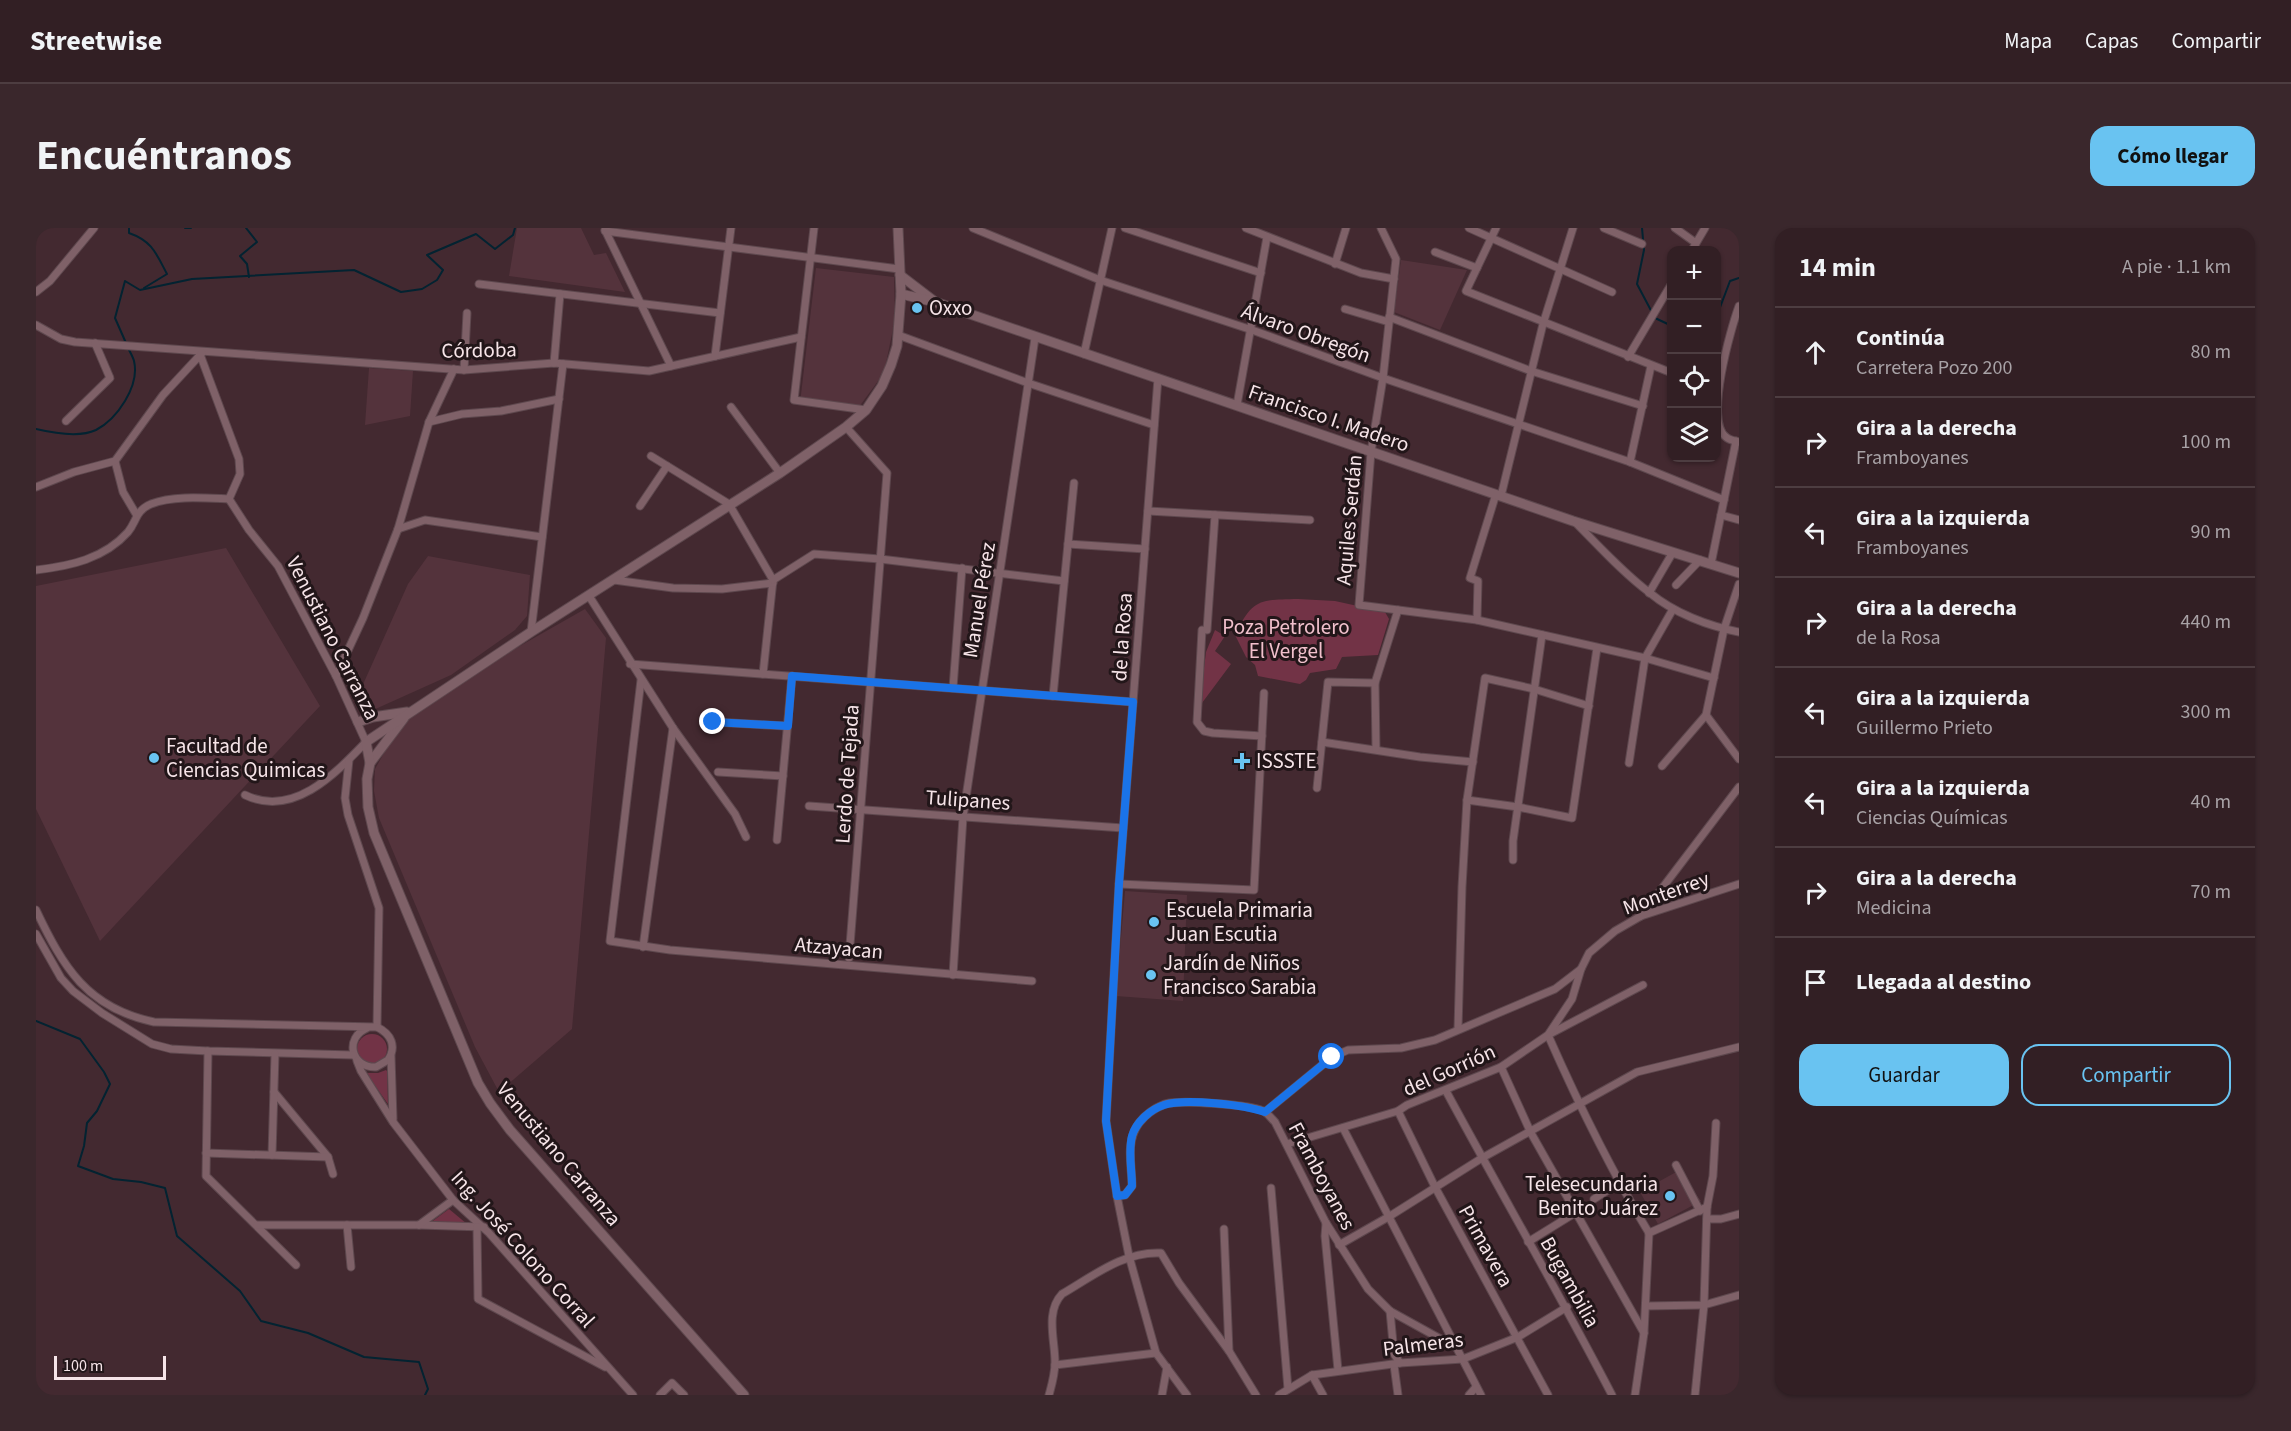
<!DOCTYPE html>
<html lang="es">
<head>
<meta charset="utf-8">
<style>
  :root { --surface:#321f24; --page:#3a272c; --text:#f1f3f6; --muted:#a8a2a6; --line:#4d3d41; --accent:#69c3f1 }
  body { margin:0; font-family:"Source Sans 3",sans-serif; background:var(--page); color:var(--text) }
  .controls { position:absolute; right:18px; top:18px; display:grid; overflow:hidden; border-radius:12px; box-shadow:0 2px 4px #0004 }
  .controls button { width:54px; height:54px; display:grid; place-items:center; padding:0; border:0; border-bottom:2px solid var(--line); background:var(--surface); color:var(--text); font:30px sans-serif }
  .scale { position:absolute; left:18px; bottom:15px; width:112px; box-sizing:border-box; padding-left:6px; border:3px solid #f6e4e8; border-top:0; font-size:16px; line-height:21px; white-space:nowrap; color:#f6e4e8; -webkit-text-stroke:4px #221619; paint-order:stroke }
  .stop { position:absolute; width:18px; height:18px; margin:-14px; border:4px solid #1a73e8; border-radius:50%; background:#fff }
  .stop.end { background:#1a73e8; border-color:#fff; box-shadow:0 2px 6px #0008 }
  .list { margin:0; padding:0; list-style:none }
  h2 { display:flex; justify-content:space-between; align-items:center; height:78px; margin:0; padding:0 24px; font-size:26px }
  h2 small { font-size:20px; font-weight:400; color:var(--muted) }
  .list li { display:grid; grid-template-columns:39px 1fr auto; gap:18px; align-items:center; box-sizing:border-box; height:90px; padding:0 24px; border-top:2px solid var(--line) }
  .list b { display:block; font-size:22px; white-space:nowrap }
  .list p { margin:0; font-size:20px; white-space:nowrap; color:var(--muted) }
  .list em { font-size:20px; font-style:normal; color:var(--muted) }
  .actions { display:flex; gap:12px; padding:18px 24px }
  .actions a { flex:1; padding:14px 0; border:2px solid var(--accent); border-radius:18px; text-align:center; font-size:21px; color:var(--accent) }
  .actions .main { background:var(--accent); color:#111 }
  .icon { flex:none; width:33px; height:33px; fill:none; stroke:currentColor; stroke-width:2; stroke-linecap:round; stroke-linejoin:round }
  .map { position:relative; flex:none; width:1703px; height:1167px; overflow:hidden; border-radius:18px }
  header { display:flex; align-items:center; gap:36px; box-sizing:border-box; height:84px; padding:0 30px; background:var(--surface); border-bottom:2px solid var(--line) }
  header strong { font-size:28px }
  nav { display:flex; gap:33px; margin-inline-start:auto; font-size:21px }
  .intro { display:flex; align-items:center; justify-content:space-between; box-sizing:border-box; height:144px; padding:0 36px }
  h1 { margin:0; font-size:42px }
  .button { padding:15px 27px; border-radius:18px; background:var(--accent); color:#111; font-size:21px; font-weight:700 }
  main { display:flex; gap:36px; padding:0 36px }
  aside { flex:1; background:var(--surface); border-radius:18px; box-shadow:0 2px 4px #0004 }
  .map>svg:first-child { display:block }
  .built { fill:#54333c }
  .green { fill:#723346 }
  .lines { fill:none; stroke-linecap:round; stroke-linejoin:round }
  .stream { stroke:#032331; stroke-width:2 }
  .street-casing { stroke:#5e484e; stroke-width:9 }
  .secondary-casing { stroke:#5e484e; stroke-width:11 }
  .street { stroke:#7f6168; stroke-width:7 }
  .secondary { stroke:#7f6168; stroke-width:9 }
  .route { stroke:#1a73e8; stroke-width:8 }
  .poi-dot { fill:#69c3f1; stroke:#221619; stroke-width:2 }
  .labels { text-anchor:middle; dominant-baseline:central; stroke-width:6; stroke-linejoin:round; paint-order:stroke }
  .poi-label { font-size:21px; fill:#f6e4e8; stroke:#221619; text-anchor:start }
  .street-label { font-size:21px; fill:#f6e4e8; stroke:#221619 }
  .park-label { font-size:21px; fill:#f1c0cc; stroke:#221619 }
</style>
</head>
<body>
<header>
<strong>Streetwise</strong>
<nav><a>Mapa</a><a>Capas</a><a>Compartir</a></nav>
</header>
<div class="intro"><h1>Encuéntranos</h1><a class="button">Cómo llegar</a></div>
<main>
<div class="map">
<svg width="1703" height="1167" viewBox="0 0 1703 1167">
  <rect width="100%" height="100%" fill="#432930"/>
  <g class="built">
    <path d="M481,0H545L558,27L570,25L589,64L473,48Z"/>
    <path d="M1365,32L1431,42L1404,102L1358,84Z"/>
    <path d="M780,40L858,49L859,91L848,145L820,183L764,175Z"/>
    <path d="M333,140L377,143L374,188L329,197Z"/>
    <path d="M190,320L284,478L64,713L0,581V358Z"/>
    <path d="M392,328L494,347L491,388L479,402L415,447L335,483L320,472L372,356Z"/>
    <path d="M549,381L570,410L536,801L463,864L439,819L343,590L338,563L339,541L353,516L370,493L391,471Z"/>
    <path d="M1089,663L1151,667L1147,773L1080,768Z"/>
    <path d="M1642,943L1665,973L1622,996L1604,964Z"/>
  </g>
  <g class="green">
    <path d="M1262,371L1299,373L1349,384L1353,391L1342,427L1306,429L1300,441L1274,445L1270,452L1264,456L1222,448L1219,437L1210,429L1199,407C1217,370 1224,372 1262,371Z"/>
    <path d="M1179,402L1189,408L1179,423L1195,436L1163,479L1170,424Z"/>
    <circle cx="336" cy="821" r="15"/>
    <path d="M350,842L351,843L352,876L330,845H342Z"/>
    <path d="M413,981L431,996L394,995Z"/>
  </g>
  <g class="lines">
    <g class="stream">
      <path d="M93,0V5C116,13 120,25 131,46L108,60"/>
      <path d="M149,0H155"/>
      <path d="M210,0L221,14L204,28L211,36L213,49"/>
      <path d="M1606,0L1608,22L1601,56L1619,90L1636,98"/>
      <path d="M1680,90L1694,53L1703,50"/>
      <path d="M90,115L79,90L89,53L104,62L156,51L318,42L365,64L386,61L401,52L407,42L391,27L440,6L459,21L477,7L479,0"/>
      <path d="M0,201C17,205 43,210 60,202C81,191 104,158 98,133C97,129 94,124 92,120"/>
      <path d="M0,793L44,811L68,844L74,856L61,883L51,895L48,918L42,938L77,951L105,954L129,960L141,1008L204,1063L225,1093L272,1105L328,1129L383,1134L392,1161L389,1167"/>
    </g>
    <g class="street-casing">
      <g id="street">
        <path d="M778,0L758,172L830,182"/>
        <path d="M937,0L1064,52L1216,102L1347,150L1594,234L1688,272"/>
        <path d="M1089,0L1225,45"/>
        <path d="M1210,0L1325,45L1358,51"/>
        <path d="M1345,0L1360,31L1347,150L1335,224L1323,377L1441,392L1609,430L1678,450"/>
        <path d="M1433,0L1576,64"/>
        <path d="M1460,0L1430,63L1636,145"/>
        <path d="M1568,0L1606,16"/>
        <path d="M1639,0L1660,15"/>
        <path d="M569,2L635,138"/>
        <path d="M569,3L863,41"/>
        <path d="M1656,22L1669,0"/>
        <path d="M1399,24L1441,40"/>
        <path d="M1299,36L1310,0"/>
        <path d="M443,56L684,85"/>
        <path d="M0,64L14,53L58,0"/>
        <path d="M1703,78C1695,100 1668,193 1690,209C1693,212 1699,213 1703,214"/>
        <path d="M1309,81L1353,94"/>
        <path d="M1353,89L1495,143L1607,178"/>
        <path d="M0,97L25,111L39,114L428,142L518,135L613,143L765,109"/>
        <path d="M862,107L992,155L1118,197"/>
        <path d="M1048,126L1076,0"/>
        <path d="M679,128L695,0"/>
        <path d="M165,129L203,231L204,246L193,271L213,302L242,338L300,448L330,514C298,547 257,590 209,567"/>
        <path d="M1592,129L1636,55"/>
        <path d="M518,135L524,66"/>
        <path d="M428,142L431,85"/>
        <path d="M1122,150L1083,656L1070,893L1081,968L1093,1028L1120,1125L1151,1167"/>
        <path d="M1201,177L1231,9"/>
        <path d="M695,179L744,245"/>
        <path d="M30,193L74,150L59,115"/>
        <path d="M393,194L426,186L465,183L523,171"/>
        <path d="M810,199L851,245L813,730"/>
        <path d="M615,228L693,276L737,352L727,446"/>
        <path d="M79,233L87,264L100,286"/>
        <path d="M1594,234L1615,138"/>
        <path d="M0,259L38,244L79,233L127,167L166,125"/>
        <path d="M1465,268L1507,96L1537,0"/>
        <path d="M604,278L631,238"/>
        <path d="M1112,283L1274,292"/>
        <path d="M1685,287L1703,292"/>
        <path d="M1539,294C1563,318 1587,345 1614,365C1638,385 1672,398 1703,404"/>
        <path d="M362,301L389,292L506,309"/>
        <path d="M1032,316L1109,321"/>
        <path d="M1675,336L1700,213"/>
        <path d="M0,342C34,338 68,331 92,304C101,293 99,283 115,276C137,267 170,270 193,271"/>
        <path d="M578,352L637,360L686,361L737,355"/>
        <path d="M737,352L778,326L844,331L1028,353"/>
        <path d="M1640,357L1664,332"/>
        <path d="M1613,365L1637,324"/>
        <path d="M553,368L637,500L699,586L710,609"/>
        <path d="M1441,392L1442,353L1434,350L1460,266"/>
        <path d="M1166,402L1161,494L1168,503L1177,505L1226,508"/>
        <path d="M1171,402L1179,287"/>
        <path d="M495,404L527,136"/>
        <path d="M594,436L1097,474"/>
        <path d="M300,448L327,390L362,301L393,194L418,141"/>
        <path d="M605,452L574,713L634,722L996,753"/>
        <path d="M917,460L926,340"/>
        <path d="M1017,468L1038,255"/>
        <path d="M1670,487L1703,531"/>
        <path d="M677,494L751,498"/>
        <path d="M1286,514L1384,529L1437,534"/>
        <path d="M1340,521L1339,455L1362,382"/>
        <path d="M313,532L309,570L312,587L343,680L341,799"/>
        <path d="M1593,535L1609,430L1637,381"/>
        <path d="M1626,538L1670,487L1688,401L1703,356"/>
        <path d="M682,544L747,548"/>
        <path d="M1281,560L1292,454L1339,455"/>
        <path d="M1431,572L1482,579L1536,590L1561,420"/>
        <path d="M773,578L1087,600"/>
        <path d="M741,612L756,448"/>
        <path d="M1477,632V613L1506,407"/>
        <path d="M1083,656L1218,662L1228,465"/>
        <path d="M0,682C27,739 51,780 118,794L341,799C355,806 361,818 352,832L340,839C315,840 308,810 331,800"/>
        <path d="M1605,688L1703,559"/>
        <path d="M0,706L25,750L37,763L66,785L116,816L135,821L172,823L317,827"/>
        <path d="M607,719L637,500"/>
        <path d="M917,747L927,589L999,110"/>
        <path d="M1607,757L1512,807C1542,875 1574,941 1613,1005"/>
        <path d="M1422,801L1426,659L1431,572L1449,450L1498,461L1553,478"/>
        <path d="M172,823L170,948L260,1037"/>
        <path d="M355,828L357,891"/>
        <path d="M321,833L325,843L357,894L417,972L453,1005L597,1167"/>
        <path d="M1465,839L1495,905L1608,1105"/>
        <path d="M1410,863C1465,965 1523,1065 1576,1167"/>
        <path d="M238,864L292,929L297,946"/>
        <path d="M1362,883L1399,959L1512,1167"/>
        <path d="M1229,884L1296,829L1312,822L1365,820L1399,812L1519,761L1545,741L1553,725L1579,703L1605,688L1703,656"/>
        <path d="M1307,900L1445,1167"/>
        <path d="M1251,916L1362,883L1371,877L1465,839L1512,807L1536,771L1545,741"/>
        <path d="M170,925L292,929"/>
        <path d="M236,927L239,826"/>
        <path d="M1640,937L1664,983"/>
        <path d="M1235,960L1252,1161"/>
        <path d="M1081,968L1089,967L1096,958C1096,937 1089,914 1103,895C1109,887 1119,880 1129,876C1143,872 1217,876 1229,884C1233,887 1236,891 1239,894L1290,995L1332,1061L1354,1083L1421,1120"/>
        <path d="M1558,971L1583,955"/>
        <path d="M1671,991H1685L1703,986"/>
        <path d="M1290,995L1289,1008L1302,1142"/>
        <path d="M221,997H383L448,999"/>
        <path d="M311,997L315,1039"/>
        <path d="M383,997L417,972"/>
        <path d="M441,999L442,1071L569,1139"/>
        <path d="M1188,1001L1193,1123L1220,1167"/>
        <path d="M1613,1005L1671,979"/>
        <path d="M1492,1014L1539,985"/>
        <path d="M1303,1017L1354,988L1446,930L1601,844L1703,819"/>
        <path d="M1610,1078L1668,1077L1703,1067"/>
        <path d="M1354,1083L1358,1126L1364,1135"/>
        <path d="M1019,1137L1120,1125"/>
        <path d="M1358,1137L1362,1167"/>
        <path d="M1276,1147L1287,1167"/>
        <path d="M624,1167L636,1155L648,1167"/>
        <path d="M1013,1167C1016,1156 1019,1146 1019,1134C1019,1112 1009,1084 1026,1066C1057,1048 1088,1023 1125,1025L1143,1055L1193,1123"/>
        <path d="M1126,1167L1131,1139"/>
        <path d="M1243,1167L1276,1147L1364,1135L1427,1131L1482,1109L1531,1079"/>
        <path d="M1433,1167L1440,1159"/>
        <path d="M1599,1167L1608,1105L1613,1005"/>
        <path d="M1659,1167L1668,1077L1671,979L1677,948L1680,895"/>
      </g>
    </g>
    <g class="secondary-casing">
      <g id="secondary">
        <path d="M864,47L898,73"/>
        <path d="M865,66L899,74L1537,293L1703,345"/>
        <path d="M322,494L337,489L371,484"/>
        <path d="M334,535L368,490"/>
        <path d="M708,1167L474,902L454,875L442,855L338,605L332,579L331,551L334,535L330,514L495,404L744,245L810,199L830,182L846,158L855,137L861,118L865,66L862,0"/>
      </g>
    </g>
    <use href="#street" class="street"/>
    <use href="#secondary" class="secondary"/>
  </g>
  <g class="lines">
    <path class="route" d="M677,494L752,498L756,448L1097,474L1083,656L1070,893L1081,968L1089,967L1096,958C1096,942 1092,924 1096,908C1100,894 1115,881 1128,877C1149,870 1209,877 1229,884L1296,829"/>
  </g>
  <g class="poi-dot">
    <circle cx="881" cy="80" r="6"/>
    <circle cx="118" cy="530" r="6"/>
    <path d="M1203 524h6v6h6v6h-6v6h-6v-6h-6v-6h6z"/>
    <circle cx="1118" cy="694" r="6"/>
    <circle cx="1115" cy="747" r="6"/>
    <circle cx="1634" cy="968" r="6"/>
  </g>
  <g class="labels">
    <g class="poi-label">
      <text x="893" y="80">Oxxo</text>
      <text x="130" y="518">Facultad de<tspan x="130" dy="24">Ciencias Quimicas</tspan></text>
      <text x="1220" y="533">ISSSTE</text>
      <text x="1130" y="682">Escuela Primaria<tspan x="1130" dy="24">Juan Escutia</tspan></text>
      <text x="1127" y="735">Jardín de Niños<tspan x="1127" dy="24">Francisco Sarabia</tspan></text>
      <text x="1622" y="956" text-anchor="end">Telesecundaria<tspan x="1622" dy="24">Benito Juárez</tspan></text>
    </g>
    <g class="street-label">
      <text transform="translate(1270 105) rotate(20)">Álvaro Obregón</text>
      <text transform="translate(443 122) rotate(-1)">Córdoba</text>
      <text transform="translate(1293 190) rotate(19)">Francisco I. Madero</text>
      <text transform="translate(1313 292) rotate(-85)">Aquiles Serdán</text>
      <text transform="translate(943 372) rotate(-81)">Manuel Pérez</text>
      <text transform="translate(1086 409) rotate(-86)">de la Rosa</text>
      <text transform="translate(297 410) rotate(63)">Venustiano Carranza</text>
      <text transform="translate(811 546) rotate(-86)">Lerdo de Tejada</text>
      <text transform="translate(932 572) rotate(4)">Tulipanes</text>
      <text transform="translate(1630 665) rotate(-20)">Monterrey</text>
      <text transform="translate(803 720) rotate(5)">Atzayacan</text>
      <text transform="translate(1413 842) rotate(-24)">del Gorrión</text>
      <text transform="translate(523 926) rotate(50)">Venustiano Carranza</text>
      <text transform="translate(1286 948) rotate(62)">Framboyanes</text>
      <text transform="translate(1450 1018) rotate(61)">Primavera</text>
      <text transform="translate(487 1021) rotate(48)">Ing. José Colono Corral</text>
      <text transform="translate(1534 1054) rotate(61)">Bugambilia</text>
      <text transform="translate(1387 1116) rotate(-7)">Palmeras</text>
    </g>
    <g class="park-label">
      <text x="1250" y="399">Poza Petrolero<tspan x="1250" dy="24">El Vergel</tspan></text>
    </g>
  </g>
</svg>
<div class="controls">
<button>+</button>
<button>−</button>
<button><svg class="icon" aria-label="locate" viewBox="0 0 24 24"><circle cx="12" cy="12" r="6"/><path d="M12 2v4M12 18v4M2 12h4M18 12h4"/></svg></button>
<button><svg class="icon" aria-label="layers" viewBox="0 0 24 24"><path d="M12 4l9 5-9 5-9-5zM3 14l9 5 9-5"/></svg></button>
</div>
<div class="scale">100 m</div>
<div class="stop" style="left:1296px;top:829px"></div>
<div class="stop end" style="left:677px;top:494px"></div>
</div>
<aside>
<h2>14 min<small>A pie · 1.1 km</small></h2>
<ul class="list">
<li><svg class="icon" aria-label="ahead" viewBox="0 0 24 24"><path d="M12 20V5M6 11l6-6 6 6"/></svg><div><b>Continúa</b><p>Carretera Pozo 200</p></div><em>80 m</em></li>
<li><svg class="icon" aria-label="right" viewBox="0 0 24 24"><path d="M7 20v-9h11M14 6l5 5-5 5"/></svg><div><b>Gira a la derecha</b><p>Framboyanes</p></div><em>100 m</em></li>
<li><svg class="icon" aria-label="left" viewBox="0 0 24 24"><path d="M17 20v-9H6M10 6l-5 5 5 5"/></svg><div><b>Gira a la izquierda</b><p>Framboyanes</p></div><em>90 m</em></li>
<li><svg class="icon" aria-label="right" viewBox="0 0 24 24"><path d="M7 20v-9h11M14 6l5 5-5 5"/></svg><div><b>Gira a la derecha</b><p>de la Rosa</p></div><em>440 m</em></li>
<li><svg class="icon" aria-label="left" viewBox="0 0 24 24"><path d="M17 20v-9H6M10 6l-5 5 5 5"/></svg><div><b>Gira a la izquierda</b><p>Guillermo Prieto</p></div><em>300 m</em></li>
<li><svg class="icon" aria-label="left" viewBox="0 0 24 24"><path d="M17 20v-9H6M10 6l-5 5 5 5"/></svg><div><b>Gira a la izquierda</b><p>Ciencias Químicas</p></div><em>40 m</em></li>
<li><svg class="icon" aria-label="right" viewBox="0 0 24 24"><path d="M7 20v-9h11M14 6l5 5-5 5"/></svg><div><b>Gira a la derecha</b><p>Medicina</p></div><em>70 m</em></li>
<li><svg class="icon" aria-label="arrive" viewBox="0 0 24 24"><path d="M6 21V4h12l-3 4 3 4H6"/></svg><div><b>Llegada al destino</b></div></li>
</ul>
<div class="actions"><a class="main">Guardar</a><a>Compartir</a></div>
</aside>
</main>
</body>
</html>
